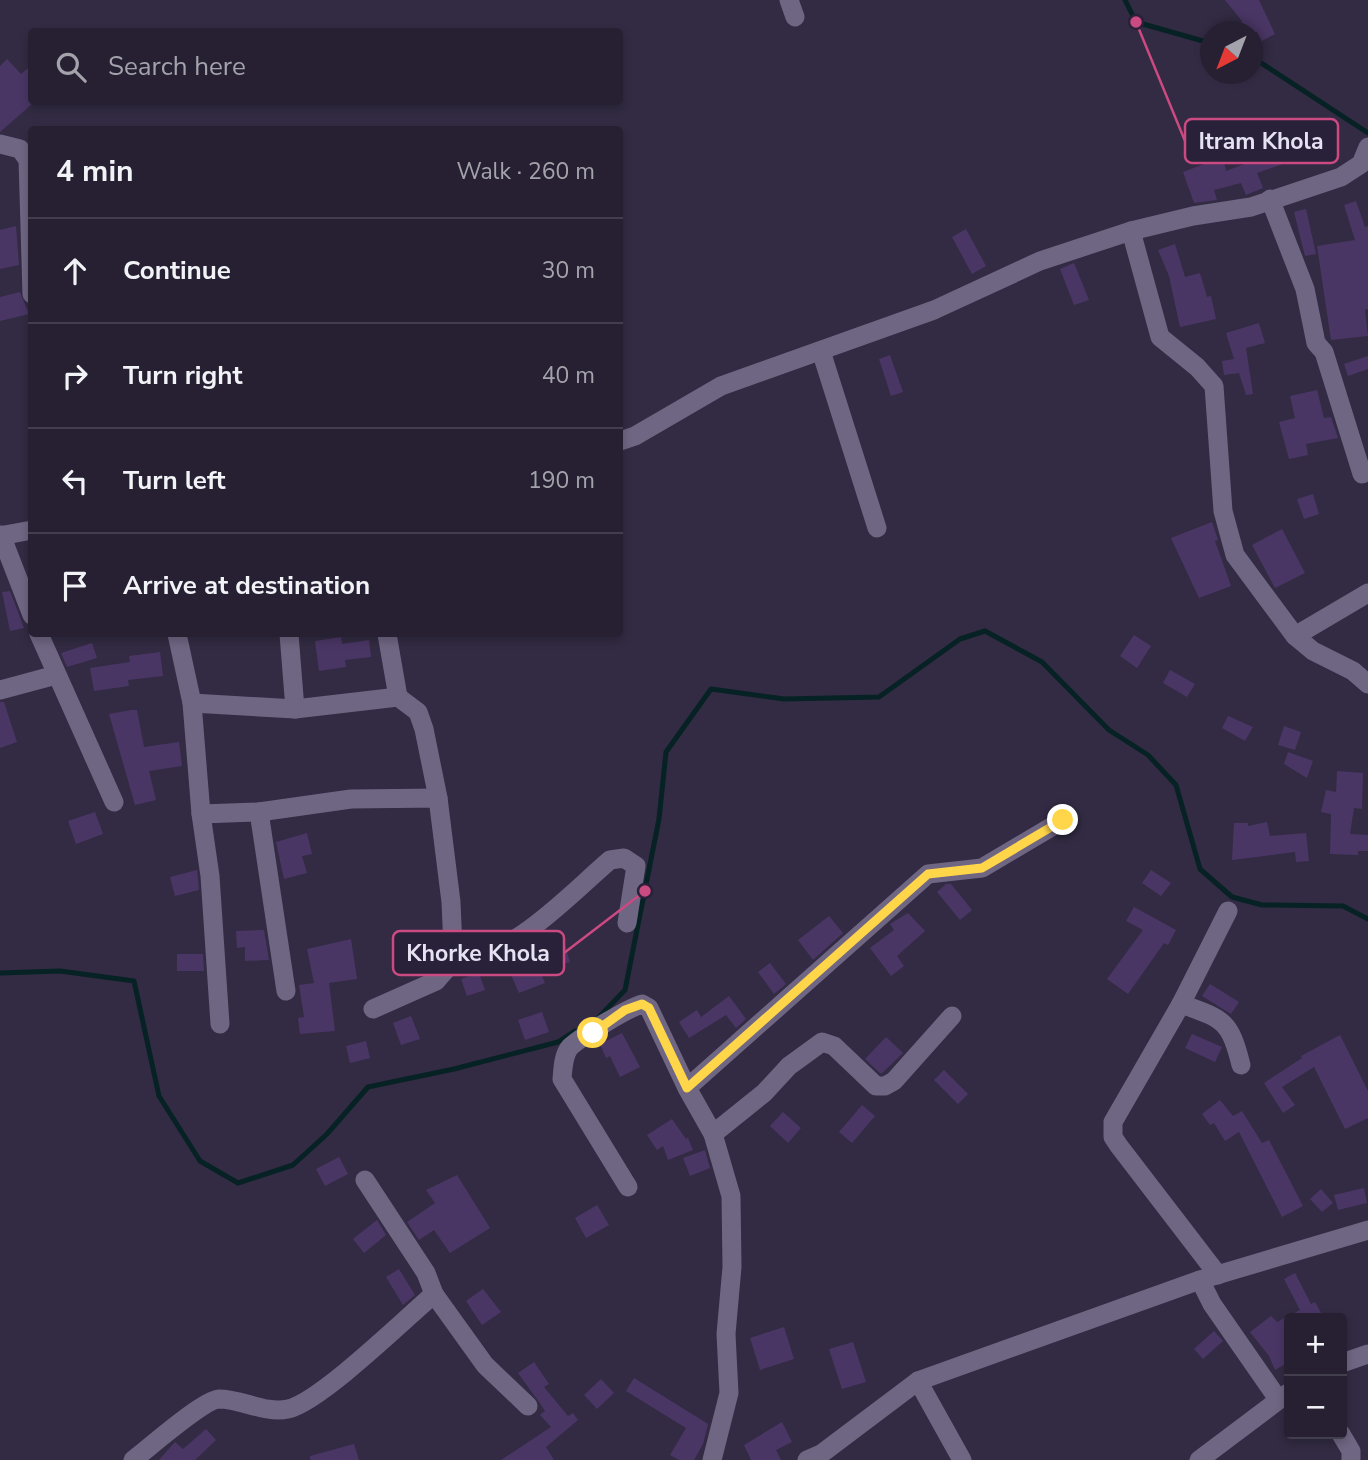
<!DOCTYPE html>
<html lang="en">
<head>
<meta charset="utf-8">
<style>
  :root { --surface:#262032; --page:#322d3e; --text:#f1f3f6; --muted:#a4a3ac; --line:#423e4d }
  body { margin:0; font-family:"Nunito Sans",sans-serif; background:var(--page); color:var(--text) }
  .controls { position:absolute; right:21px; bottom:21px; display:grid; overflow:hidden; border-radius:7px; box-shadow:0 4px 10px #0003 }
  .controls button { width:63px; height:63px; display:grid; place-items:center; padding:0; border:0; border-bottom:2px solid var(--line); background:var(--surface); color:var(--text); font:35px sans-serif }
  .compass { position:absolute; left:1200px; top:21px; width:63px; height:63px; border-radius:50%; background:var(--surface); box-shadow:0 4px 10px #0003; rotate:222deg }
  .stop { position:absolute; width:21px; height:21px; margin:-16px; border:5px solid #ffd54a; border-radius:50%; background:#fff }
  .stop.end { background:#ffd54a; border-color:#fff; box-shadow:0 2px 7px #0008 }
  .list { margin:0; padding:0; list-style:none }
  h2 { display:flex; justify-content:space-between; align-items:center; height:91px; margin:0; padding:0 28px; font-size:30px }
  h2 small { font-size:23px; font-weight:400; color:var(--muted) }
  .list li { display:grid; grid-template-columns:46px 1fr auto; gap:21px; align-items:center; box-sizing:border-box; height:105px; padding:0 28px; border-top:2px solid var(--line) }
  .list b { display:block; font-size:26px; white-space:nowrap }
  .list em { font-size:23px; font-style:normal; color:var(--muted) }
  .icon { flex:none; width:38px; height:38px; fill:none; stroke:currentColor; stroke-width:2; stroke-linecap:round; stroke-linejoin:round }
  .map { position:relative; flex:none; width:1368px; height:1460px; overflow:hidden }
  .search { position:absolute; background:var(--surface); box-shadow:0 4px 10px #0003; left:28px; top:28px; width:595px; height:77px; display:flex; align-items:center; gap:18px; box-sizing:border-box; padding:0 24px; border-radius:7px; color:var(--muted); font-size:26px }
  .panel { position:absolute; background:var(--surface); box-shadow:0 4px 10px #0003; left:28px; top:126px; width:595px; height:511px; border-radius:7px }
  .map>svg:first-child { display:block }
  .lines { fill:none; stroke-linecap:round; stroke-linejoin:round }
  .stream { stroke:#072224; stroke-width:5 }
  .building { fill:#4a3665 }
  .minor { stroke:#6f6683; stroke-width:19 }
  .route { stroke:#ffd54a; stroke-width:9 }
  .leader { fill:none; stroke:#cb4a81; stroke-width:2.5 }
  .callout-dot { fill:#cb4a81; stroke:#282139; stroke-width:2.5 }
  .callout { fill:#282139; stroke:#cb4a81; stroke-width:2.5 }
  .callout-label { font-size:23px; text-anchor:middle; font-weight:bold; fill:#e6e2f2 }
</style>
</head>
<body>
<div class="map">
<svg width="1368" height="1460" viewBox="0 0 1368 1460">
  <rect width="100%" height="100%" fill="#322b43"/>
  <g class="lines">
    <g class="stream">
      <path d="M1125,0L1136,22L1210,43"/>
      <path d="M1252,57L1368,133"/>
      <path d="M0,973L60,971L134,981L159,1096L200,1161L238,1183L293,1165L327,1134L368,1087L454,1069L558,1042L575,1031"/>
      <path d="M599,1017L625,990L659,819L666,752L711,689L784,699L879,697L960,639L985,631L1042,662L1109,730L1148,755L1176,785L1200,869L1232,897L1262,905L1343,906L1368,919"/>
    </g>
  </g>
  <g class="building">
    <path d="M1225,0H1259L1275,34L1262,41L1257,32H1232L1242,21Z"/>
    <path d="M7,59L21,74L32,65V104L0,132V66Z"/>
    <path d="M1292,143L1297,159L1257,173L1263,188L1246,195L1241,183L1214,190L1217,200L1194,203L1183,172L1223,157L1226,171L1255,160L1251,149L1265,144L1267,151Z"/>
    <path d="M1356,201L1365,227L1368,226V309L1365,310L1368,336L1331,340L1317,246L1355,240L1344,205Z"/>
    <path d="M1306,209L1316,254L1305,256L1294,212Z"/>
    <path d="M16,226L19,265L0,269V230Z"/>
    <path d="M966,229L986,266L972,274L952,237Z"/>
    <path d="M1175,244L1185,277L1200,273L1207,297L1211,296L1216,319L1180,327L1169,276L1158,250Z"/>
    <path d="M1074,263L1089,300L1074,305L1060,269Z"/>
    <path d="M20,292L29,314L0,321V297Z"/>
    <path d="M1259,323L1265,343L1246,348L1253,394L1246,395L1239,373L1224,375L1222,361L1234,359L1226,333Z"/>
    <path d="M890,355L903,392L891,396L879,359Z"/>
    <path d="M1368,356V369L1348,376L1344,364Z"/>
    <path d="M1317,390L1324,418L1331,417L1338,438L1306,444L1308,455L1289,459L1279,422L1295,418L1290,396Z"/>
    <path d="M1313,494L1319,514L1304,519L1297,499Z"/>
    <path d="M1212,522L1218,540L1215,541L1231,586L1199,598L1171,538Z"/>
    <path d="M1282,529L1305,573L1275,588L1252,545Z"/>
    <path d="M10,591L24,628L10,631L2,592Z"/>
    <path d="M1134,635L1151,646L1137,668L1120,656Z"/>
    <path d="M341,637L342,644L369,640L371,657L345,660L346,667L319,671L315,641Z"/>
    <path d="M92,643L97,658L67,667L61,653Z"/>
    <path d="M160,652L163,676L128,680L129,686L94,691L90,668L130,662L129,656Z"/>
    <path d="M1170,670L1195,684L1187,697L1163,683Z"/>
    <path d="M0,702H4L17,742L0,748Z"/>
    <path d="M131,710H137L144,747L179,742L182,766L149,771L156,800L135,805L109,714Z"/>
    <path d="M1228,716L1253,727L1245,741L1222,728Z"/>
    <path d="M1284,726L1301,732L1295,750L1278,745Z"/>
    <path d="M1288,752L1313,761L1307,778L1284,764Z"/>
    <path d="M1337,771L1363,773L1362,809L1354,808L1350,834L1368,835V851H1358V855L1330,854L1331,814L1321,812L1326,790L1336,792Z"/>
    <path d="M95,812L103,834L76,844L68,821Z"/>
    <path d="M1267,822L1270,836L1306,833L1309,861L1296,862L1295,852L1232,860L1234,823H1248V826Z"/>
    <path d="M307,833L312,854L302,856L307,873L284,879L276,842Z"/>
    <path d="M197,870L199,890L175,896L170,877Z"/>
    <path d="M1151,870L1171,883L1161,896L1142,883Z"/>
    <path d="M946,884H951L972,910L960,920L937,892Z"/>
    <path d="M1134,907L1176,930L1168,945L1164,943L1128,994L1107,979L1143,930L1126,921Z"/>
    <path d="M908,913L925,931L897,956L904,966L891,976L870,948L894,930L890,924Z"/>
    <path d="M829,916L843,933L813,960L798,940Z"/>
    <path d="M264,930L269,960L245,961V947L237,948L236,931Z"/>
    <path d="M563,938L570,962L540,971L545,983L519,993L504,959L530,946Z"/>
    <path d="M351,939L357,979L329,983L335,1031L300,1034L298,1018L304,1017L299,985L314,983L307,949Z"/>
    <path d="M177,954H203L204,971H177Z"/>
    <path d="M770,963L786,984L774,994L758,972Z"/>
    <path d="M479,973L485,990L467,996L461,979Z"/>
    <path d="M1210,984L1239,1002L1231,1014L1202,996Z"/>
    <path d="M729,996L746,1019L736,1028L726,1015L689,1038L679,1022L697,1010L701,1017Z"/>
    <path d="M542,1012L549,1032L525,1040L518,1020Z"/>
    <path d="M411,1016L420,1039L401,1045L393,1023Z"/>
    <path d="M622,1033L640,1067L620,1077L610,1056L606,1058L600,1044Z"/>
    <path d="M1192,1034L1222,1047L1215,1062L1185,1048Z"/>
    <path d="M1340,1035L1368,1091V1118L1345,1129L1314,1067L1282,1087L1295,1105L1283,1113L1264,1083L1302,1058L1301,1056Z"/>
    <path d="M886,1037L903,1053L881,1074L865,1059Z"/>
    <path d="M366,1041L370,1058L350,1063L346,1046Z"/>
    <path d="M944,1070L968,1094L958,1104L934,1080Z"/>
    <path d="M1220,1100L1233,1116L1242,1111L1262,1143L1269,1140L1303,1206L1282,1217L1239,1132L1225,1141L1214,1123L1210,1125L1202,1114Z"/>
    <path d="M862,1105L875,1116L852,1143L839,1132Z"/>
    <path d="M783,1112L801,1128L788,1143L770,1126Z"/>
    <path d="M672,1119L686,1139L688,1138L693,1150L668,1160L663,1146L657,1150L647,1135Z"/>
    <path d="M705,1150L710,1168L690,1176L683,1158Z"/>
    <path d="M339,1157L348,1174L325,1186L316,1169Z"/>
    <path d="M457,1175L490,1228L450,1253L434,1230L419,1240L407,1222L435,1203L426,1190Z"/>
    <path d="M1364,1188L1367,1203L1338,1210L1334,1195Z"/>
    <path d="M1321,1189L1333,1203L1322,1212L1310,1199Z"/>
    <path d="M597,1205L609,1225L586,1238L575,1218Z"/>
    <path d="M377,1220L386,1235L364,1253L353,1239Z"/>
    <path d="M399,1269L415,1295L403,1305L386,1277Z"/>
    <path d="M1295,1273L1311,1304L1315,1302L1324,1318H1289V1362L1275,1370L1269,1356L1250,1332L1271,1316L1277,1322L1300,1310L1284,1279Z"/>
    <path d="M483,1289L501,1312L482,1325L466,1301Z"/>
    <path d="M784,1327L794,1359L760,1370L750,1338Z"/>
    <path d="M1214,1331L1223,1341L1203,1359L1194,1349Z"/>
    <path d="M853,1342L866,1382L842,1389L829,1349Z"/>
    <path d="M534,1362L549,1384L544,1387L568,1416L573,1413L578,1420L546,1447L554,1460H501L551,1427L540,1415L545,1411L539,1402L518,1373Z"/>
    <path d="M634,1378L708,1424L703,1444L694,1460H679L670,1455L686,1428L626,1391Z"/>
    <path d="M601,1379L614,1393L597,1409L584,1395Z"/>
    <path d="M782,1422L792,1442L776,1450L781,1460H751L744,1445Z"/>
    <path d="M206,1429L216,1440L195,1460H159L175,1442L183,1449Z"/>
    <path d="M354,1444L359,1460H310V1456Z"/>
  </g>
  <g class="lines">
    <g class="minor">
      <path d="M789,0L795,17"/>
      <path d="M0,144L20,149L28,160L32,294"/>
      <path d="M1270,199L1305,289L1316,343L1324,352L1362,474"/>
      <path d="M1131,231L1160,337L1197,367L1214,386L1223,511L1235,555L1295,636L1313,651L1353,671L1368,684"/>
      <path d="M821,351L877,528"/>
      <path d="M620,441L635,436L721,386L934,310L1040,261L1131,231L1193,216L1251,207L1341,177L1361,164L1368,147"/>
      <path d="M1,535L32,615"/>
      <path d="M0,536L32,530"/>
      <path d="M39,634L114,802"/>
      <path d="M177,634L192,703L201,814L210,876L220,1024"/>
      <path d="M289,634L295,709"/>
      <path d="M1295,636L1368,593"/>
      <path d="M0,690L56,675"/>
      <path d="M398,697L418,712L424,729L438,798"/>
      <path d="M192,703L295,709L398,697L387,634"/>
      <path d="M259,812L286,991"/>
      <path d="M201,814L259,812L351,799L438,798L451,902L453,948L449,966L436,981L373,1009"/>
      <path d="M449,966C520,950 557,906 610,860L624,858L636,866L627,923"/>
      <path d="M1181,1004C1223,1019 1230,1020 1241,1065"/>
      <path d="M687,1088L928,874L982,868L1063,820"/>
      <path d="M713,1134L764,1093L789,1066L822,1042L834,1046L876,1086H885L894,1081L952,1016"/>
      <path d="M365,1180L426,1273L434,1294"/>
      <path d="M628,1187L562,1079C563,1069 563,1055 570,1047C582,1036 626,1009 642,1004L649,1008L687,1088L713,1134L731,1196L732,1267L726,1334L729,1393L712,1460"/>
      <path d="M1218,1275L1119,1146L1113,1137V1122L1181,1004L1228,911"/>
      <path d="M1200,1280L1212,1304L1278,1399"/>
      <path d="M1342,1363L1368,1354"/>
      <path d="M918,1381L962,1460"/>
      <path d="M1341,1434L1351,1451V1460"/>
      <path d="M133,1460C150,1447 203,1400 219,1399C242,1399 265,1414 288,1409C320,1402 405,1319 434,1294L485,1365L528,1406"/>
      <path d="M807,1460L821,1454L918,1381L1200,1280L1368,1230"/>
      <path d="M1199,1460L1288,1393"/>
    </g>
  </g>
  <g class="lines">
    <path class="route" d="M593,1033L625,1010L642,1004L649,1008L687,1088L928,874L982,868L1063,820"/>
  </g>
  <path class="leader" d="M1136 22L1185 141M645 891L564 953"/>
  <g class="callout-dot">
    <circle cx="1136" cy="22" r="7"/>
    <circle cx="645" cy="891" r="7"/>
  </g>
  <g class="callout">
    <rect x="1185" y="119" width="153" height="44" rx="7"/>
    <rect x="393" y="931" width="171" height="44" rx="7"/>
  </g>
  <g class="callout-label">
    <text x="1261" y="149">Itram Khola</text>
    <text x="478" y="961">Khorke Khola</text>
  </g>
</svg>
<div class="controls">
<button>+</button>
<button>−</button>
</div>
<svg class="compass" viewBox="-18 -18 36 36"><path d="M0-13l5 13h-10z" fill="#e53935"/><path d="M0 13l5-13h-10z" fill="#a4a3ac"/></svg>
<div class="stop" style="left:593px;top:1033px"></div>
<div class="stop end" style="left:1063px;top:820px"></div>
<div class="search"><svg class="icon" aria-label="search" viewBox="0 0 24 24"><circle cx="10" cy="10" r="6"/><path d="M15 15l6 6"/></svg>Search here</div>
<section class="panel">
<h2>4 min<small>Walk · 260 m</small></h2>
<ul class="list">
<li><svg class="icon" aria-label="ahead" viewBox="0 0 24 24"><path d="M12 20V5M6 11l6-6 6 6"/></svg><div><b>Continue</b></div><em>30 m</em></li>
<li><svg class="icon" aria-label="right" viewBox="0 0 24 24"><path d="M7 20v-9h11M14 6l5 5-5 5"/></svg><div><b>Turn right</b></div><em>40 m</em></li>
<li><svg class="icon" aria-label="left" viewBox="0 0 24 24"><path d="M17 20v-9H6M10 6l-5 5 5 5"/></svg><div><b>Turn left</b></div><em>190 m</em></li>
<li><svg class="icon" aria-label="arrive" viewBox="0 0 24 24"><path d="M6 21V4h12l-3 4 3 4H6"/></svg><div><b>Arrive at destination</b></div></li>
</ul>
</section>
</div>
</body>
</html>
